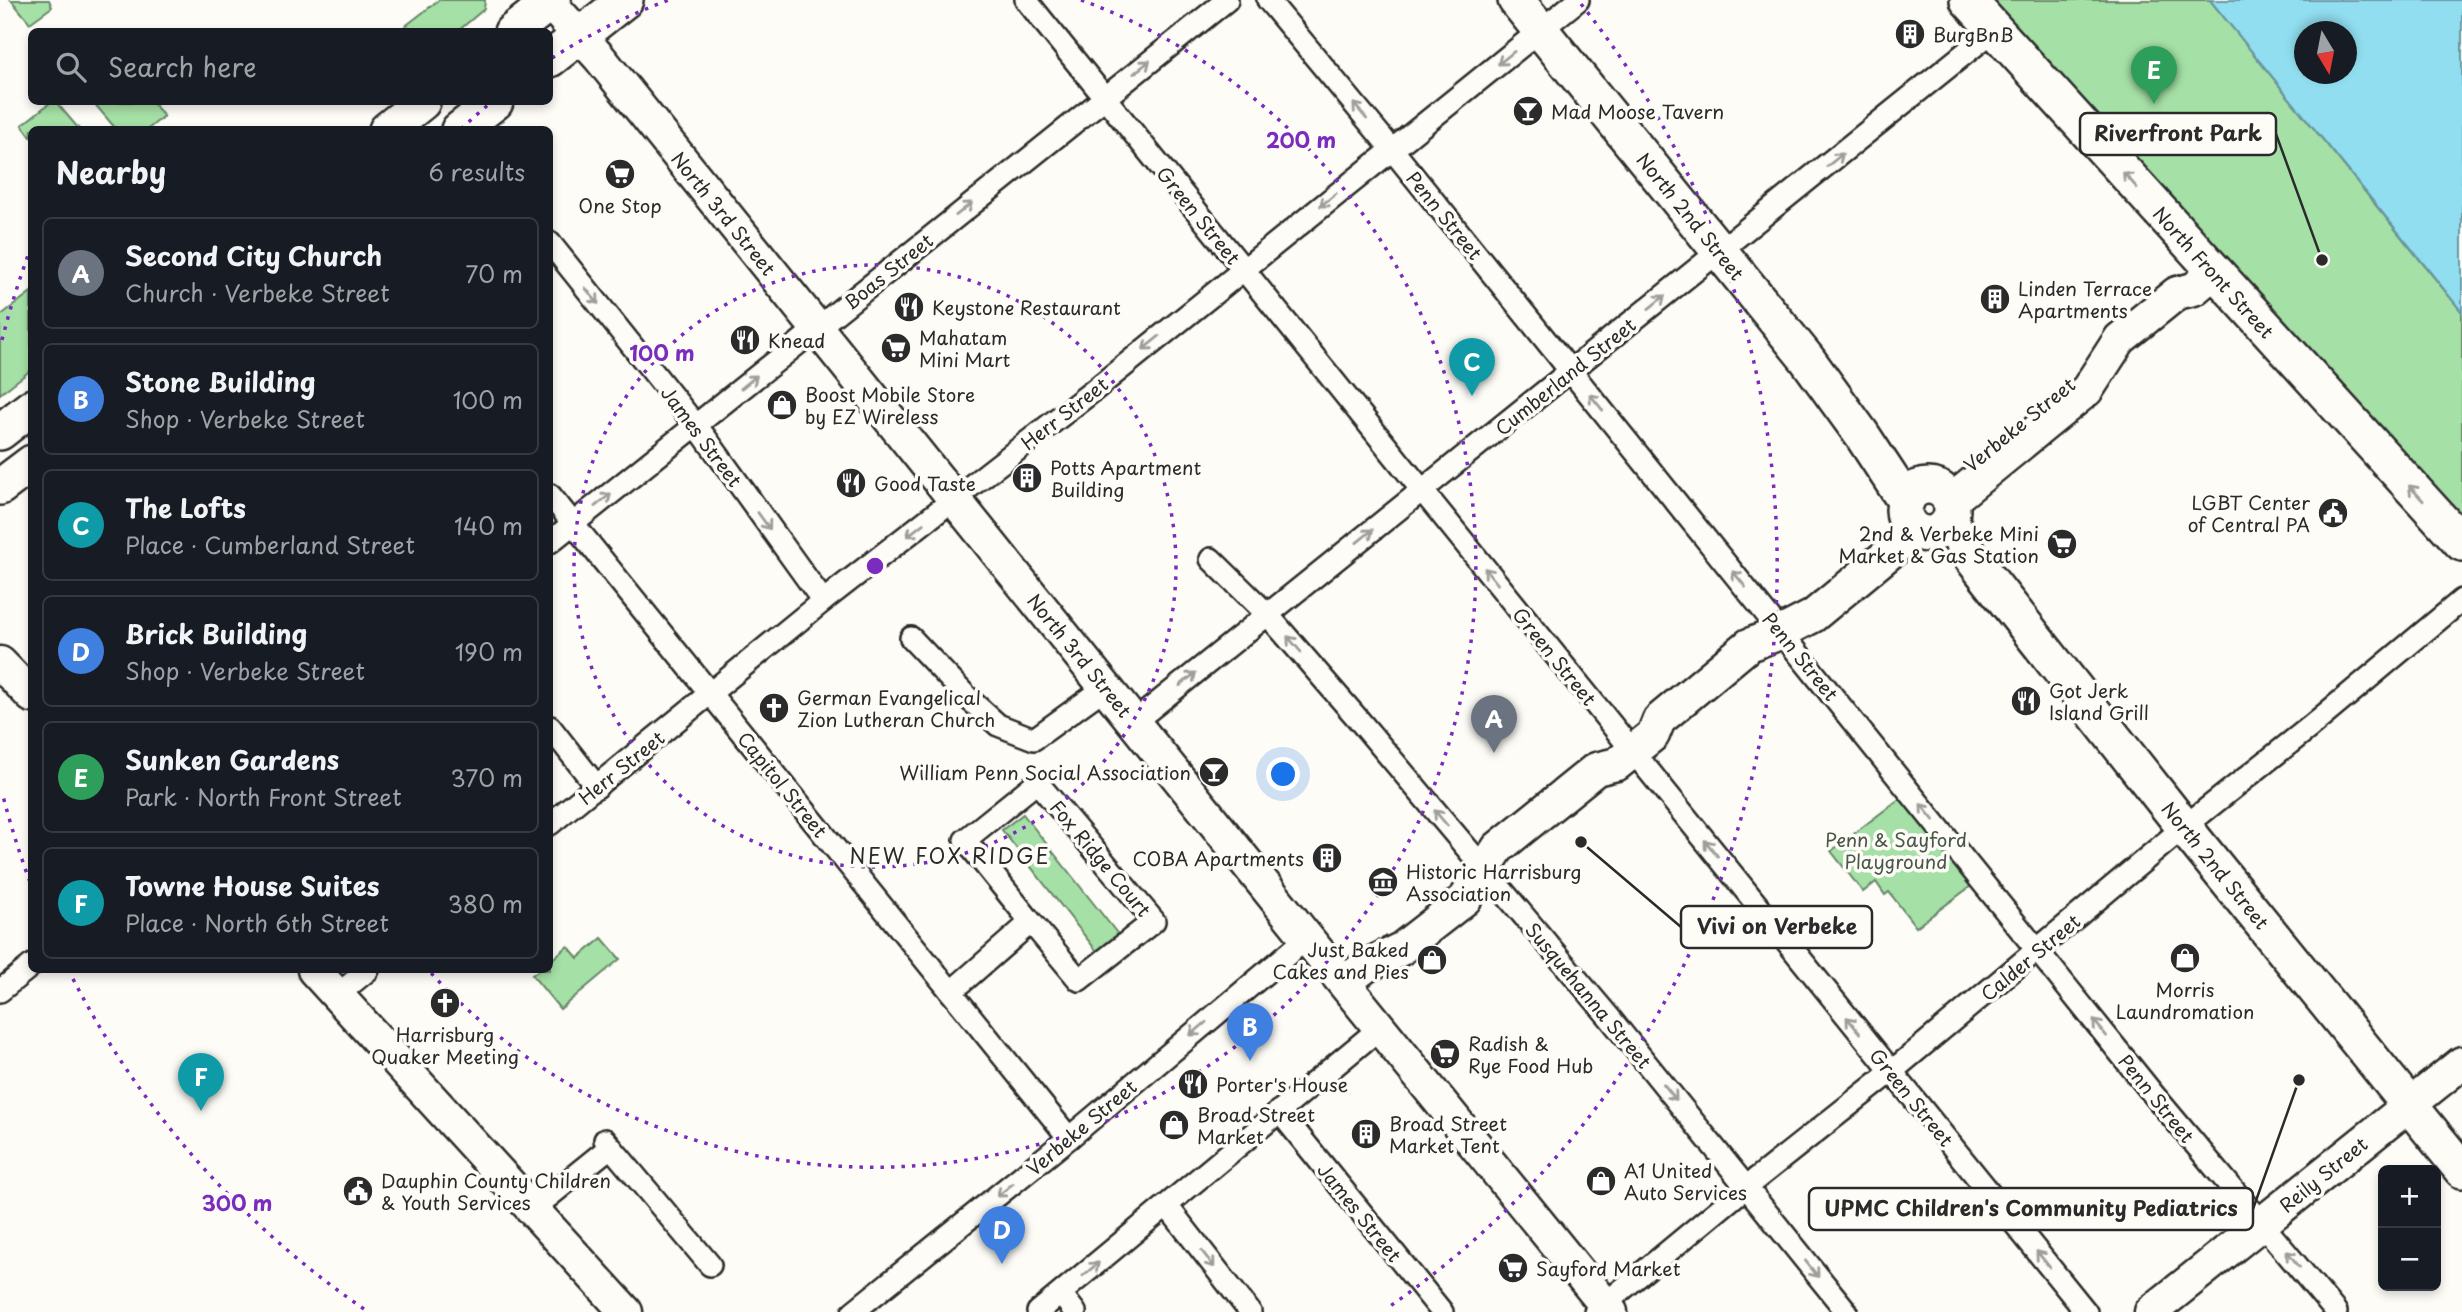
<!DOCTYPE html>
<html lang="en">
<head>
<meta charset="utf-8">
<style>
  :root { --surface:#171b24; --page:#20242c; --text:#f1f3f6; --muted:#9ea1a6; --line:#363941; --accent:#98999b }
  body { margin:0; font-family:"Playpen Sans",sans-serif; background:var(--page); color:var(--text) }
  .controls { position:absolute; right:21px; bottom:21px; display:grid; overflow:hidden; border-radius:10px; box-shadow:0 4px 10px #0003 }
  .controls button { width:63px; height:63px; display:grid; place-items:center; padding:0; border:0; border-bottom:2px solid var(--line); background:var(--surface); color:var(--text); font:35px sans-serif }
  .compass { position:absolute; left:2294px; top:21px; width:63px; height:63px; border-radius:50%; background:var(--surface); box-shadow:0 4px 10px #0003; rotate:170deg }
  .you { position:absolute; left:1284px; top:775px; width:24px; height:24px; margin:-18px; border:5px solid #fff; border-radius:50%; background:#1a73e8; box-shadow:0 0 0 10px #1a73e833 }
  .badge { display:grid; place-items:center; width:46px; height:46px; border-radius:50%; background:var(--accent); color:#fff; font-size:23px; font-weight:700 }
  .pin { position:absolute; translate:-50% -58px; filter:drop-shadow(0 2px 4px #0008) }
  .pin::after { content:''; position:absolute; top:37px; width:24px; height:21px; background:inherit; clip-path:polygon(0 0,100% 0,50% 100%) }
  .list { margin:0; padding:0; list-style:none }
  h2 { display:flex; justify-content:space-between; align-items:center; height:91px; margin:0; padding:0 28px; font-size:30px }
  h2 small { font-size:23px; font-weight:400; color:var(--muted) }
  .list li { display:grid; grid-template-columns:46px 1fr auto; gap:21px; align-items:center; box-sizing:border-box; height:112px; margin:0 14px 14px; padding:0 14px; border:2px solid var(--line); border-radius:10px }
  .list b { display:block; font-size:26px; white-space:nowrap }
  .list p { margin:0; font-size:23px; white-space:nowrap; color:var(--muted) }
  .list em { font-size:23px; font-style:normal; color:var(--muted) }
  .icon { flex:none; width:38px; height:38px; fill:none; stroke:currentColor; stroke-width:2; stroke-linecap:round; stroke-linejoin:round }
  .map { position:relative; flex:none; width:2462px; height:1312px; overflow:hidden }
  .search { position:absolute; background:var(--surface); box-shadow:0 4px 10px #0003; left:28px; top:28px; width:525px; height:77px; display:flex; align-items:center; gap:18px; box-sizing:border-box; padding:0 24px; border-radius:10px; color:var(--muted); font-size:26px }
  .panel { position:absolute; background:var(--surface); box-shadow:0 4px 10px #0003; left:28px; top:126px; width:525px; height:847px; border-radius:10px }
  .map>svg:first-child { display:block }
  .green { fill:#a5e0a6; stroke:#688668; stroke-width:2 }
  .water { fill:#91def1; stroke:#6896a2; stroke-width:2; fill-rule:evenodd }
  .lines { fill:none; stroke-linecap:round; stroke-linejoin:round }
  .street-casing { stroke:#2b2b2b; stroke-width:26 }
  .secondary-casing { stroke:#2b2b2b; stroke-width:37 }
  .primary-casing { stroke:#2b2b2b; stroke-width:40 }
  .street { stroke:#fdfcf7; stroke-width:21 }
  .secondary { stroke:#fdfcf7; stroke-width:32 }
  .primary { stroke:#fdfcf7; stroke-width:35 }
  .oneway { stroke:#9e9e9b }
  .ring { fill:none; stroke:#7b2cbf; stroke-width:3.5; stroke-dasharray:3.5 7 }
  .labels { text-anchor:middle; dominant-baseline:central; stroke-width:7; stroke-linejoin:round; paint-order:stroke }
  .poi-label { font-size:19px; fill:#2b2b2b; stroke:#fdfcf7; text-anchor:start }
  .street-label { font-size:19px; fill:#2b2b2b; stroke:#fdfcf7 }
  .park-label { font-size:19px; fill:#4a584a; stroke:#fdfcf7 }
  .neighbourhood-label { font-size:21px; letter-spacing:2px; fill:#2b2b2b; stroke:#fdfcf7 }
  .centre { fill:#7b2cbf; stroke:#fdfcf7; stroke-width:3.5 }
  .ring-label { font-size:21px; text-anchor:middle; font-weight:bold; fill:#7b2cbf; stroke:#fdfcf7; stroke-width:7; stroke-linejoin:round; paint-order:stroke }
  .leader { fill:none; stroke:#2b2b2b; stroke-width:2.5 }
  .callout-dot { fill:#2b2b2b; stroke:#fdfcf7; stroke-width:2.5 }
  .callout { fill:#fdfcf7; stroke:#2b2b2b; stroke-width:2.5 }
  .callout-label { font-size:21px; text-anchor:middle; font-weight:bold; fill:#2b2b2b }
</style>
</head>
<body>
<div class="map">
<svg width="2462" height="1312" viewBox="0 0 2462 1312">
  <rect width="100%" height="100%" fill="#fdfcf7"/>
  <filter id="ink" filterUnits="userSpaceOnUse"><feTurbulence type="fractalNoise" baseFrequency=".0143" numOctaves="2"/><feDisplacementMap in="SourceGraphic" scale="14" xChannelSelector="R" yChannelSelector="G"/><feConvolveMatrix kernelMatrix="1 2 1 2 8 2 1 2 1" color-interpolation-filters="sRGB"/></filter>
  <g filter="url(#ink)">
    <g class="green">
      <path d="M11,0H49L52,7L30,23Z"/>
      <path d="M439,0H485L484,9L458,31H399Z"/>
      <path d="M1987,0H2210L2462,312V522Z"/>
      <path d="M51,102H56L79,129L32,130L31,137L22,125Z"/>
      <path d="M93,102H152L164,116L148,129H116Z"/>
      <path d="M31,292V370L0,394V316Z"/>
      <path d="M1902,797L1971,886L1916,927L1889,892L1885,895L1876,882L1863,892L1831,851Z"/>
      <path d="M1023,814L1120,937L1099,954L1002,830Z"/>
      <path d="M602,938L620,959L560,1009L532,975L539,970H550V961L568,946L578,958Z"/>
    </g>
    <path class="water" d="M2210,0H2462V312L2428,269ZM2304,32H2346V74H2304Z"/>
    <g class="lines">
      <g class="street-casing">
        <g id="street">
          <path d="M1026,0L2086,1312"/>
          <path d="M1268,0L1399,158L2153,1094L2336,1312"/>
          <path d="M550,243L705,437L823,601"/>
          <path d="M550,495L1069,1138"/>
          <path d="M550,542L1227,0"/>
          <path d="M1211,559L1268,615L1358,719L1609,1017L1847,1312"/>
          <path d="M911,638L969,699L998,725L1034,739L1106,687"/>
          <path d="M1134,722L1994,30"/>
          <path d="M550,727L597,787"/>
          <path d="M550,824L823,601L1093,391L1578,0"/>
          <path d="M331,985L336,996L368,970"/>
          <path d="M0,991L32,965"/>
          <path d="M951,992L1031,922L1079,980L1154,921L1037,782L965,840L1031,922"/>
          <path d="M1279,1111L1442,1312"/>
          <path d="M605,1140L710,1265"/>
          <path d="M1167,1206L1250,1312"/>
          <path d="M533,1209L610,1147"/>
          <path d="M1061,1294L1075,1312"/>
          <path d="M853,1312L1069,1138L1307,938"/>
          <path d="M1038,1312L1380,1028"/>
          <path d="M1595,1312L1746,1187L1891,1072L2184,827L2310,727L2462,600"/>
        </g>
      </g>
      <g class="secondary-casing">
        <g id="secondary">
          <path d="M547,0L599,57L1307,938L1611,1312"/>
          <path d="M1951,501L2087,390L2120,339L2177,293L2194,289L2214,272"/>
          <path d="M0,663L32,696"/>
          <path d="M314,970L626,1312"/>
          <path d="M1345,982L1366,966L1401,949L1465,899L1498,848L1596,769L1617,764L1653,735L1659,720L1749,645L1782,632L1813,616L1916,531"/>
          <path d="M2151,1312L2462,1063"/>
        </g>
      </g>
      <g class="primary-casing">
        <g id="primary">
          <path d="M1516,0L1807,359L1862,435L1906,502"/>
          <path d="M1968,0L2462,543"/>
          <path d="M512,32L553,0"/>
          <path d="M550,59L625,0"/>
          <path d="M387,130L422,102"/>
          <path d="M459,130L495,102"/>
          <path d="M0,432L32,407"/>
          <circle cx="1928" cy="510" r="24"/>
          <path d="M0,487L32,463"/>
          <path d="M1950,521L1972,558L2184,827L2462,1170"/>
        </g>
      </g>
      <use href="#street" class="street"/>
      <use href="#secondary" class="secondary"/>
      <use href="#primary" class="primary"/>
    </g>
    <defs><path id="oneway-shaft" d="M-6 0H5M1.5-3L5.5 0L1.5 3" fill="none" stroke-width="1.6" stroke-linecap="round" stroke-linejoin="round" transform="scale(1.75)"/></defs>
    <g class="oneway">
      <use href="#oneway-shaft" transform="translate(1506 58) rotate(141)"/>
      <use href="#oneway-shaft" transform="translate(1142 67) rotate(-39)"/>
      <use href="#oneway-shaft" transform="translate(1360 111) rotate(-130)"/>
      <use href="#oneway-shaft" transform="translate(1835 160) rotate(-39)"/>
      <use href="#oneway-shaft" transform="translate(2130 180) rotate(-132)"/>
      <use href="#oneway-shaft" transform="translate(1328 200) rotate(141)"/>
      <use href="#oneway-shaft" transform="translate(964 209) rotate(-39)"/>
      <use href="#oneway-shaft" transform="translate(592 296) rotate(51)"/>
      <use href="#oneway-shaft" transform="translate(1657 302) rotate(-39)"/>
      <use href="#oneway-shaft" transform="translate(1151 343) rotate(141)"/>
      <use href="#oneway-shaft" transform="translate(749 382) rotate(-39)"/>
      <use href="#oneway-shaft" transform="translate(1596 402) rotate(-129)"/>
      <use href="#oneway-shaft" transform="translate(2416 493) rotate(-133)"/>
      <use href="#oneway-shaft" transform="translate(603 500) rotate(-39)"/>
      <use href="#oneway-shaft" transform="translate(764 521) rotate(54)"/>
      <use href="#oneway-shaft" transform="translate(915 530) rotate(142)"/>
      <use href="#oneway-shaft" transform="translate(1365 536) rotate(-39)"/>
      <use href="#oneway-shaft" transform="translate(1491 576) rotate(-129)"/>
      <use href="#oneway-shaft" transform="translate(1739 579) rotate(-129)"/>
      <use href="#oneway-shaft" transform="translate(1294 644) rotate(-131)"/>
      <use href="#oneway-shaft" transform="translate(1188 679) rotate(-39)"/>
      <use href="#oneway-shaft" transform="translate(1927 812) rotate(-129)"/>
      <use href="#oneway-shaft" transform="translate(1441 818) rotate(-130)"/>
      <use href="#oneway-shaft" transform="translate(1711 848) rotate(-129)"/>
      <use href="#oneway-shaft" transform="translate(1853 1025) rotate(-129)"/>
      <use href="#oneway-shaft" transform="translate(2100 1028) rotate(-129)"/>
      <use href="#oneway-shaft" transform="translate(1198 1029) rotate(140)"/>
      <use href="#oneway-shaft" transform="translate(1670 1092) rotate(51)"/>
      <use href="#oneway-shaft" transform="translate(1005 1190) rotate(141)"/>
      <use href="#oneway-shaft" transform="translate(1208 1259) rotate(52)"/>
      <use href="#oneway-shaft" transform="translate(2043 1259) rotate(-129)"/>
      <use href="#oneway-shaft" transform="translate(2293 1259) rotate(-129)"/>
      <use href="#oneway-shaft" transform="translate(1091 1269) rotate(-40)"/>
      <use href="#oneway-shaft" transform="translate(1812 1269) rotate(51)"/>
    </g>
  </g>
  <g class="ring">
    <circle cx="875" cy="566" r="301"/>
    <path d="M461 129A602 602 0 0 1 488 105M552 58A602 602 0 0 1 669 0M1081 0A602 602 0 1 1 431 973"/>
    <path d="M364 1309A902 902 0 0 1 71 975M30 882A902 902 0 0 1 2 792M2 340A902 902 0 0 1 30 250M1581 4A902 902 0 0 1 1386 1309"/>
  </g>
  <defs>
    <g id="building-disc" transform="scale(1.575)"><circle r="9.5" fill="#2b2b2b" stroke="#fdfcf7"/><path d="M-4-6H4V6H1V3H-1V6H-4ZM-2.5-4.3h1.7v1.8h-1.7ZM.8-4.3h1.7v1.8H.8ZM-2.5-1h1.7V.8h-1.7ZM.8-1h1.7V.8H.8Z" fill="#fff"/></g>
    <g id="bar-disc" transform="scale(1.575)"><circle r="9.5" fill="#2b2b2b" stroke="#fdfcf7"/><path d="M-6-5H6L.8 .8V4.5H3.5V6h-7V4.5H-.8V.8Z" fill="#fff"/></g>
    <g id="supermarket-disc" transform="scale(1.575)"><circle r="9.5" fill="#2b2b2b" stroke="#fdfcf7"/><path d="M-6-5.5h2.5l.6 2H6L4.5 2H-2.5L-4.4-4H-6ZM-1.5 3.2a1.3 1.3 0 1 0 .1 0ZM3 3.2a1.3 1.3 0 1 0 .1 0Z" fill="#fff"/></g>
    <g id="restaurant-disc" transform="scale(1.575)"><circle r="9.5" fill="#2b2b2b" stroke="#fdfcf7"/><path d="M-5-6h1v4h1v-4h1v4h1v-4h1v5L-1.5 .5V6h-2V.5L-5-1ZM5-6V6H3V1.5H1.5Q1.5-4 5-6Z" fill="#fff"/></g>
    <g id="shop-disc" transform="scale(1.575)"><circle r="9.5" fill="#2b2b2b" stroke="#fdfcf7"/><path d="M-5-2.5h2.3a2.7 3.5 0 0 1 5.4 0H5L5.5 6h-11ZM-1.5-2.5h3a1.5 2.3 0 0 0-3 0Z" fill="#fff"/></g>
    <g id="civic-disc" transform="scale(1.575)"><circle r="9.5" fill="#2b2b2b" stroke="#fdfcf7"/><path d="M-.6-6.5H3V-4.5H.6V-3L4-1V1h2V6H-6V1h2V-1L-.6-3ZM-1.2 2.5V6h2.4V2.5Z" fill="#fff"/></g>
    <g id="church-disc" transform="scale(1.575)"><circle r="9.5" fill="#2b2b2b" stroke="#fdfcf7"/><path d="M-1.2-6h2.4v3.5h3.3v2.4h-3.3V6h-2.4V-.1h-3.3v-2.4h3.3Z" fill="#fff"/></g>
    <g id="museum-disc" transform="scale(1.575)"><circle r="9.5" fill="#2b2b2b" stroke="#fdfcf7"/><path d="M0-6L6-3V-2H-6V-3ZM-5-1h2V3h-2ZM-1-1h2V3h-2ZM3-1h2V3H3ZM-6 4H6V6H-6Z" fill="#fff"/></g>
  </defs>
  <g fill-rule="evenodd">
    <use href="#building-disc" x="1910" y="34"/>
    <use href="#bar-disc" x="1528" y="111"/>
    <use href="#supermarket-disc" x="620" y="174"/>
    <use href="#building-disc" x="1995" y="299"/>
    <use href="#restaurant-disc" x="909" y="307"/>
    <use href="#restaurant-disc" x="745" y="340"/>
    <use href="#supermarket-disc" x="896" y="348"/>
    <use href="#shop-disc" x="782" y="405"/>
    <use href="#building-disc" x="1027" y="478"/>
    <use href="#restaurant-disc" x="851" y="483"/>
    <use href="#civic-disc" x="2333" y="513"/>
    <use href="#supermarket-disc" x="2062" y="544"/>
    <use href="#restaurant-disc" x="2026" y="701"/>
    <use href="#church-disc" x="774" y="708"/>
    <use href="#bar-disc" x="1214" y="772"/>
    <use href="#building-disc" x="1327" y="858"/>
    <use href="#museum-disc" x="1383" y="882"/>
    <use href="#shop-disc" x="2185" y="958"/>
    <use href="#shop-disc" x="1432" y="960"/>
    <use href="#church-disc" x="445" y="1003"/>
    <use href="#supermarket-disc" x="1445" y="1054"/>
    <use href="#restaurant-disc" x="1193" y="1084"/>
    <use href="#shop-disc" x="1174" y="1125"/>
    <use href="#building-disc" x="1366" y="1134"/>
    <use href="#shop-disc" x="1601" y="1181"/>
    <use href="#civic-disc" x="358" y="1191"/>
    <use href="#supermarket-disc" x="1513" y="1268"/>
  </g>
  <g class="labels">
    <g class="poi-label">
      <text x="1933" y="34">BurgBnB</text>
      <text x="1551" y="111">Mad Moose Tavern</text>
      <text x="620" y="205" text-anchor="middle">One Stop</text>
      <text x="2018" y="288">Linden Terrace<tspan x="2018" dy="22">Apartments</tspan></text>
      <text x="932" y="307">Keystone Restaurant</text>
      <text x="919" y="337">Mahatam<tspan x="919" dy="22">Mini Mart</tspan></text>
      <text x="768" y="340">Knead</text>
      <text x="805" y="394">Boost Mobile Store<tspan x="805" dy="22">by EZ Wireless</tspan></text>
      <text x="1050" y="467">Potts Apartment<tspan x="1050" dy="22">Building</tspan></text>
      <text x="874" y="483">Good Taste</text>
      <text x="2310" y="502" text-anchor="end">LGBT Center<tspan x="2310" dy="22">of Central PA</tspan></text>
      <text x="2039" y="533" text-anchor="end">2nd &amp; Verbeke Mini<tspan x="2039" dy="22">Market &amp; Gas Station</tspan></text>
      <text x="2049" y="690">Got Jerk<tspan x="2049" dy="22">Island Grill</tspan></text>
      <text x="797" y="697">German Evangelical<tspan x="797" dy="22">Zion Lutheran Church</tspan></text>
      <text x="1191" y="772" text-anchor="end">William Penn Social Association</text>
      <text x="1304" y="858" text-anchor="end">COBA Apartments</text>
      <text x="1406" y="871">Historic Harrisburg<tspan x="1406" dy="22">Association</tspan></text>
      <text x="1409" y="949" text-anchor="end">Just Baked<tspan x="1409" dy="22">Cakes and Pies</tspan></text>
      <text x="2185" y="989" text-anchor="middle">Morris<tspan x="2185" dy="22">Laundromation</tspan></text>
      <text x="445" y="1034" text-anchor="middle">Harrisburg<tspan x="445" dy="22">Quaker Meeting</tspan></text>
      <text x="1468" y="1043">Radish &amp;<tspan x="1468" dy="22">Rye Food Hub</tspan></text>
      <text x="1216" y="1084">Porter's House</text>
      <text x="1197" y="1114">Broad Street<tspan x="1197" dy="22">Market</tspan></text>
      <text x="1389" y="1123">Broad Street<tspan x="1389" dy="22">Market Tent</tspan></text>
      <text x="1624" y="1170">A1 United<tspan x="1624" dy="22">Auto Services</tspan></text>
      <text x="381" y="1180">Dauphin County Children<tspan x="381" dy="22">&amp; Youth Services</tspan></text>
      <text x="1536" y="1268">Sayford Market</text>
    </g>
    <g class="street-label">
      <text transform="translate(724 213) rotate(51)">North 3rd Street</text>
      <text transform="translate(1199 215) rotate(51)">Green Street</text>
      <text transform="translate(1445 215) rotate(51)">Penn Street</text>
      <text transform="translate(1691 216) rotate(51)">North 2nd Street</text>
      <text transform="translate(888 271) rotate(-39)">Boas Street</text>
      <text transform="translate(2214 272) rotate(48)">North Front Street</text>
      <text transform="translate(1565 376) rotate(-39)">Cumberland Street</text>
      <text transform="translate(1064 413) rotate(-38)">Herr Street</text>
      <text transform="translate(2019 424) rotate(-39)">Verbeke Street</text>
      <text transform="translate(702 436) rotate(53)">James Street</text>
      <text transform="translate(1080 655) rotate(51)">North 3rd Street</text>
      <text transform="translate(1555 656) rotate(51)">Green Street</text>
      <text transform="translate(1801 656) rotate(51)">Penn Street</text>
      <text transform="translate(621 767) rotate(-39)">Herr Street</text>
      <text transform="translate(783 784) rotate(51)">Capitol Street</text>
      <text transform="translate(1101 858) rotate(50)">Fox Ridge Court</text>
      <text transform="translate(2216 865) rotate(51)">North 2nd Street</text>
      <text transform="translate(2030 957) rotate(-40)">Calder Street</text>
      <text transform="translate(1589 995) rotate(50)">Susquehanna Street</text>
      <text transform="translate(1912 1097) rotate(51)">Green Street</text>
      <text transform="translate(2157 1098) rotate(51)">Penn Street</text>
      <text transform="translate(1081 1127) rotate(-40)">Verbeke Street</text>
      <text transform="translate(2323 1174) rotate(-39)">Reily Street</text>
      <text transform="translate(1360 1212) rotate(51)">James Street</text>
    </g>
    <g class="park-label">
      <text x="1896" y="839">Penn &amp; Sayford<tspan x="1896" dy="22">Playground</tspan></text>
    </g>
    <g class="neighbourhood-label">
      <text x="950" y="855">NEW FOX RIDGE</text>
    </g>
  </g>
  <circle cx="875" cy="566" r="10" class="centre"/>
  <g class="ring-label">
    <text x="1301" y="148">200 m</text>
    <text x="662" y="361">100 m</text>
    <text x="237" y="1211">300 m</text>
  </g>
  <path class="leader" d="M2322 260L2276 134M1581 842L1681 927M2299 1080L2253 1209"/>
  <g class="callout-dot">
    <circle cx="2322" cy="260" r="7"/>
    <circle cx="1581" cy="842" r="7"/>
    <circle cx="2299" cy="1080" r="7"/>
  </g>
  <g class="callout">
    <rect x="2080" y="113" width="196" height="42" rx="7"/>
    <rect x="1681" y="906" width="191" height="42" rx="7"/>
    <rect x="1809" y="1188" width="444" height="42" rx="7"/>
  </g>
  <g class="callout-label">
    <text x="2178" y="141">Riverfront Park</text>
    <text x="1777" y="934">Vivi on Verbeke</text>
    <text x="2031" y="1216">UPMC Children's Community Pediatrics</text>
  </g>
</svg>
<div class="controls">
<button>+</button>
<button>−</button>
</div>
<svg class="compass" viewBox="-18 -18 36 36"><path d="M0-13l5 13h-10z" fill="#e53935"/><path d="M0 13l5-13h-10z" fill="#9ea1a6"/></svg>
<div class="you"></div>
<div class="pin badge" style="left:1494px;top:753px;background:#6b7280">A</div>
<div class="pin badge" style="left:1250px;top:1061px;background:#3f7fe0">B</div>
<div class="pin badge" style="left:1472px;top:396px;background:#0f9aa8">C</div>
<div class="pin badge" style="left:1002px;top:1264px;background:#3f7fe0">D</div>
<div class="pin badge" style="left:2154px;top:104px;background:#2e9e5b">E</div>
<div class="pin badge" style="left:201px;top:1111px;background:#0f9aa8">F</div>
<div class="search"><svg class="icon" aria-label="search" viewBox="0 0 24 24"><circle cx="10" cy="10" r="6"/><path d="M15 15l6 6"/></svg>Search here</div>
<section class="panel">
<h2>Nearby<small>6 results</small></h2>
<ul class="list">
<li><span class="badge" style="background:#6b7280">A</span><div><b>Second City Church</b><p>Church · Verbeke Street</p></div><em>70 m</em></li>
<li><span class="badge" style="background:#3f7fe0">B</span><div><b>Stone Building</b><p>Shop · Verbeke Street</p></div><em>100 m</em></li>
<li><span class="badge" style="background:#0f9aa8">C</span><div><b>The Lofts</b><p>Place · Cumberland Street</p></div><em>140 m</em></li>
<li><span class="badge" style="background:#3f7fe0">D</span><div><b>Brick Building</b><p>Shop · Verbeke Street</p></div><em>190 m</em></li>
<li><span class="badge" style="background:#2e9e5b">E</span><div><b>Sunken Gardens</b><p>Park · North Front Street</p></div><em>370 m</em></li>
<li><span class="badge" style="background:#0f9aa8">F</span><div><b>Towne House Suites</b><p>Place · North 6th Street</p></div><em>380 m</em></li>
</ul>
</section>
</div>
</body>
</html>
